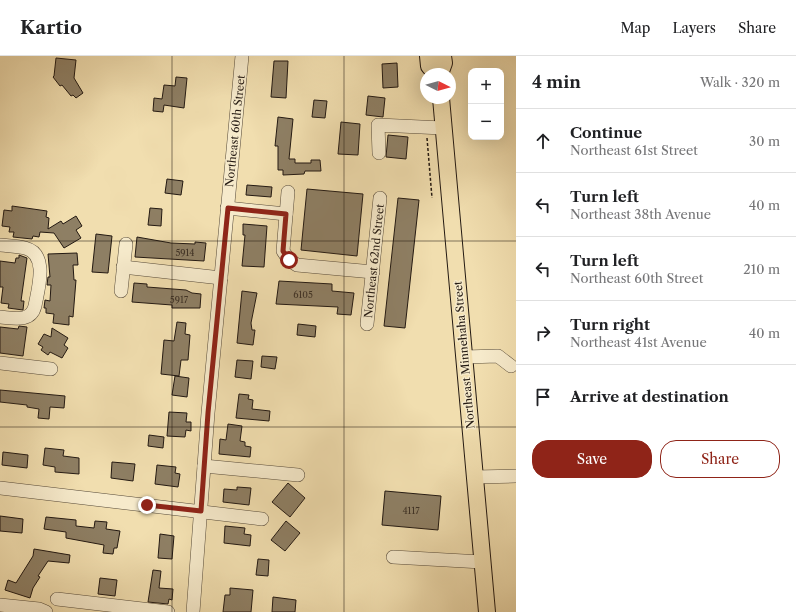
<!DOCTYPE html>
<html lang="en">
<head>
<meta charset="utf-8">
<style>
  :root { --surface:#fff; --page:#f6f6f6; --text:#202124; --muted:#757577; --line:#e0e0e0; --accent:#8f2418 }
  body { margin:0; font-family:"Libre Caslon Text",serif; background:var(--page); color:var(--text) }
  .controls { position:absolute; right:12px; top:12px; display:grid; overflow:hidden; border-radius:8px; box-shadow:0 4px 16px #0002 }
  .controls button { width:36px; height:36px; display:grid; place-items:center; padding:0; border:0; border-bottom:1px solid var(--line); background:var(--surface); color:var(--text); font:20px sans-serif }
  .compass { position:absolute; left:420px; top:12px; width:36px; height:36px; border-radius:50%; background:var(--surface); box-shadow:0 4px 16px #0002; rotate:96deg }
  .stop { position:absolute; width:12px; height:12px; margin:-9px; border:3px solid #8f2418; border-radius:50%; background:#fff }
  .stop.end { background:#8f2418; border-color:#fff; box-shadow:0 1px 4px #0008 }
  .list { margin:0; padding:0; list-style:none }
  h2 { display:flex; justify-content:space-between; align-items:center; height:52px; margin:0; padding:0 16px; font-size:17px }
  h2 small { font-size:13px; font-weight:400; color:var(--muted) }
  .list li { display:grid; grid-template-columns:26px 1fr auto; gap:12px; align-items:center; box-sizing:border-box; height:64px; padding:0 16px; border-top:1px solid var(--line) }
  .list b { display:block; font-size:15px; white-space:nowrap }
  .list p { margin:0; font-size:13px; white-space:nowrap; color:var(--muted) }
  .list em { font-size:13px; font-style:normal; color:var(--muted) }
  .actions { display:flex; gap:8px; padding:12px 16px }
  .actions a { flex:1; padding:9px 0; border:1px solid var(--accent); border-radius:16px; text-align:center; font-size:14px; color:var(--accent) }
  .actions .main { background:var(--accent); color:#fff }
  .icon { flex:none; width:22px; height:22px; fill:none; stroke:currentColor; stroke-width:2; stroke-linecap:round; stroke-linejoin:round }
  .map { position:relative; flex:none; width:516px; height:556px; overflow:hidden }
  header { display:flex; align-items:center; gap:24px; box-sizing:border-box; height:56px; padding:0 20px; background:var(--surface); border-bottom:1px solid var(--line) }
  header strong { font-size:19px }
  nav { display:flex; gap:22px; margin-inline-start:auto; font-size:14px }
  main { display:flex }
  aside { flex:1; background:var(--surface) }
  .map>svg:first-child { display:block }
  .building { fill:#8e7f64; stroke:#231912 }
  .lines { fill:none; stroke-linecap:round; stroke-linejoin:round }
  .minor-casing { stroke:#564a39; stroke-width:14 }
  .major-casing { stroke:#231912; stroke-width:18 }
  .path { stroke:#231912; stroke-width:1.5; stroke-dasharray:3 2; stroke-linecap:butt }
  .minor { stroke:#f6eacb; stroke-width:13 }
  .major { stroke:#f1deaf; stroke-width:16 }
  .route { stroke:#8f2418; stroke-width:5 }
  .grid { fill:none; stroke:#231912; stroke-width:1; stroke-opacity:0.55 }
  .labels { text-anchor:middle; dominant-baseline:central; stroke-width:3; stroke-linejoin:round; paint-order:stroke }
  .number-label { font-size:9px; fill:#3e3226 }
  .street-label { font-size:11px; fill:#231912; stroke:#f6eacb }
</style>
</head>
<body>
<header>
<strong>Kartio</strong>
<nav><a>Map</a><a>Layers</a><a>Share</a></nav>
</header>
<main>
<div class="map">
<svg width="516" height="556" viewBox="0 0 516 556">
  <rect width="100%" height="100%" fill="#f1deaf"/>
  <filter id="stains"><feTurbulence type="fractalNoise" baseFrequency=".005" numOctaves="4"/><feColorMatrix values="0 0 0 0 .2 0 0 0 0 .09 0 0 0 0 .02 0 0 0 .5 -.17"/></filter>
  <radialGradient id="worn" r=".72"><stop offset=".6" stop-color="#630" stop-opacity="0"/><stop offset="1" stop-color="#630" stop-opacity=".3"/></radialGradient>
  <g class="building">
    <path d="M56,2L76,4L74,22L83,37L76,42L73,39L71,40L62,29L60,30L53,21L54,20Z"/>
    <path d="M274,5H288L286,42L271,41Z"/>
    <path d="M397,7L398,31L383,32L382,8Z"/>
    <path d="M176,21L187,22L184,52L164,49L163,56L153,55L154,42L162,43L164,29L175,30Z"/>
    <path d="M368,40L385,42L383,61L366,59Z"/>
    <path d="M314,44L327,45L325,62L312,61Z"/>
    <path d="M278,61L293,63L289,103H295V107H311V104H320L321,115H305L304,118L283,119V114H278V90H275Z"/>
    <path d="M341,66L360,68L358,99L338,98Z"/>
    <path d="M388,79L408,81L406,103L386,101Z"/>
    <path d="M167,123L183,125L181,139L165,137Z"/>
    <path d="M247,129L272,131L271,141L246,139Z"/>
    <path d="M307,133L363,138L357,200L301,194Z"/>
    <path d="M398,142L419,144L405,272L384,270Z"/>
    <path d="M12,150L47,155L46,161L49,162L48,173L61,165L63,168L76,160L82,170L76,174L81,182L64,192L54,177L40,176L39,181L33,180L32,183L13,181L14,176H9L10,171L2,170L4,154L12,155Z"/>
    <path d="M150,152L162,153L161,170L148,169Z"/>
    <path d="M243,168L267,170L264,211L242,210L245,179H243Z"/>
    <path d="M96,178L112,180L108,217L92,216Z"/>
    <path d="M137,181L171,187L195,188V186L206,187L204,205L135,201Z"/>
    <path d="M77,197L78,209H73L74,224H76L73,261L69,260V269L53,267L54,258L46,257V252H44L45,244L50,245L51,229H47L48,221H50L48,198Z"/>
    <path d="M19,199L27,202L21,245H24L23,254L8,252L9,248L1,247L3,231H0V205L15,207L16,202H19Z"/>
    <path d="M279,225L332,228V235L354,237L351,259L337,258L338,251L276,248Z"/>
    <path d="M134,227L147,228V231L186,234L192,237L201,238L200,252H172V249L132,246Z"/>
    <path d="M242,235L257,237L251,267L252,274H255L253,289L237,287Z"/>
    <path d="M177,266L186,267L185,278L190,279L188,304H181L179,320L161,318L164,284L174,285Z"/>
    <path d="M298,268L316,270L315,281L297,279Z"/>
    <path d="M19,270L27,271L23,300L0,297V271L18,273Z"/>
    <path d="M52,272L68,282L64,289L68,292L62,302L50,296L48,299L41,294L43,291L38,288L44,278L51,281Z"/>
    <path d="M262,300L277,301L275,313L261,311Z"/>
    <path d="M237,304L253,305L251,323L235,321Z"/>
    <path d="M175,320L189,322L187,341L172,339Z"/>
    <path d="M0,334L65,340L64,352L50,351L49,363L38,362L39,353L27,351V349L0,346Z"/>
    <path d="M239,338L249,339L248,343L253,344L252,353L270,355L269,365L236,362Z"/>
    <path d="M169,356L187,357L186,366H191V375L186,374L185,381L167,380Z"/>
    <path d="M228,368L242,370L240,385L245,386V390L251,391L250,401L219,398L220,383L226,384Z"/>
    <path d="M149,379L164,381L163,392L148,390Z"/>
    <path d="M45,392L64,394L63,400L79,402V418L55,416V411L43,409Z"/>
    <path d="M3,396L28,399L27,412L2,409Z"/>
    <path d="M112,406L135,408L133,425L111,422Z"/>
    <path d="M157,409L176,411L175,417L180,418L178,431L155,428Z"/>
    <path d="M288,427L305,442L290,461L272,446Z"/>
    <path d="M237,431L251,432L249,449L223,446L224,433L237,434Z"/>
    <path d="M385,435L441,440L438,474L382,469Z"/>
    <path d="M0,460L23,463L22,477L0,475Z"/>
    <path d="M46,461L76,464V470L94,472L95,465L107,466L106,473L120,475L117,492H114L113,498L103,497L104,489L66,482V476L44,473Z"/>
    <path d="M286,465L300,477L285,495L271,484Z"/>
    <path d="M225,470L245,472L244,478L251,479L250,490L224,487Z"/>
    <path d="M160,478L174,480L172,503L158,502Z"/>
    <path d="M34,493L70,499L69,507L48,505L38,520L40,521L33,532L30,542L5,534L8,524L16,527L33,500Z"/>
    <path d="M258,503L269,504L268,520L256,519Z"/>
    <path d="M153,514L161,515L159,532L173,533L172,544L169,543L168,548L148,546Z"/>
    <path d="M100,522L117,524L115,540L98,538Z"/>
    <path d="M230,532L253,534L251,556H223L225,539H230Z"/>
    <path d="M273,541L296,544L295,556H272Z"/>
  </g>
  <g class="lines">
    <g class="minor-casing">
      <g id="minor">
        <path d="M379,97L378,69L443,72"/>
        <path d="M288,136L283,195L289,204L297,209L373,216"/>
        <path d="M227,152L286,158"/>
        <path d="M0,189C8,190 17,190 25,192C49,198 38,233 35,250C31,267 13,262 0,261"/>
        <path d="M123,211L221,222"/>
        <path d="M121,235L126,188"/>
        <path d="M367,268L380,142"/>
        <path d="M465,301L498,300L511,310"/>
        <path d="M0,307L51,313"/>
        <path d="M204,410L298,419"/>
        <path d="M475,421L516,420"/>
        <path d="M0,432L262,463"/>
        <path d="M393,501L482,506"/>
        <path d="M57,543L168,556"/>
        <path d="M0,549L39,553L46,556"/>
        <path d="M193,556L208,357L242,0"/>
      </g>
    </g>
    <g class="major-casing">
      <g id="major">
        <path d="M428,0L429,10L436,18"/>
        <path d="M440,18L444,7L443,0"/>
        <path d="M441,42L487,556"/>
      </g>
    </g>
    <path class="path" d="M427,82L432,142"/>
    <use href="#minor" class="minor"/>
    <use href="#major" class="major"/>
  </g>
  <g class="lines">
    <path class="route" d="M147,449L201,455L208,357L228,152L286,158L283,195L289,204"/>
  </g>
  <path class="grid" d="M172,0V556M344,0V556M0,185H516M0,371H516"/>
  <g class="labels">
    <g class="number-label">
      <text x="185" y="196">5914</text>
      <text x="303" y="238">6105</text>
      <text x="179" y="243">5917</text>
      <text x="411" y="454">4117</text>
    </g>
    <g class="street-label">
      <text transform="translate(235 75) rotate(-84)">Northeast 60th Street</text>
      <text transform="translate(374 205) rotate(-84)">Northeast 62nd Street</text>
      <text transform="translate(464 299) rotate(-95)">Northeast Minnehaha Street</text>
    </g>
  </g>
  <rect width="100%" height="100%" filter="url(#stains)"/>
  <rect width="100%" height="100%" fill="url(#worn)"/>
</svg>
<div class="controls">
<button>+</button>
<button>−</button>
</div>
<svg class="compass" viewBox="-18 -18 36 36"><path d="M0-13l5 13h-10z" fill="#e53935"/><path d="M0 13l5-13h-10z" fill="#757577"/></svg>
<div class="stop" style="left:289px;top:204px"></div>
<div class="stop end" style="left:147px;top:449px"></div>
</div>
<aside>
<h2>4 min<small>Walk · 320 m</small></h2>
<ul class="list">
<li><svg class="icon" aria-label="ahead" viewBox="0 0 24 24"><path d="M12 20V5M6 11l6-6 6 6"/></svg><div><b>Continue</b><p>Northeast 61st Street</p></div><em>30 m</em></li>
<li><svg class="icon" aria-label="left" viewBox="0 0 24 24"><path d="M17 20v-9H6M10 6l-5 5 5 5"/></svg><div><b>Turn left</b><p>Northeast 38th Avenue</p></div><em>40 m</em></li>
<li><svg class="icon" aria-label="left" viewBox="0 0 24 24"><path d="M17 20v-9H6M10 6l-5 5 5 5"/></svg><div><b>Turn left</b><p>Northeast 60th Street</p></div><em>210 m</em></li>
<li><svg class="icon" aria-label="right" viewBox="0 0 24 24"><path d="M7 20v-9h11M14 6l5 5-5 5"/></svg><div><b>Turn right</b><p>Northeast 41st Avenue</p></div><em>40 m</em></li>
<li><svg class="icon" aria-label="arrive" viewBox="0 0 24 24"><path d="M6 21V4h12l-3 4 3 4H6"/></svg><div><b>Arrive at destination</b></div></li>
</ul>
<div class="actions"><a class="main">Save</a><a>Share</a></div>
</aside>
</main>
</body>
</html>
